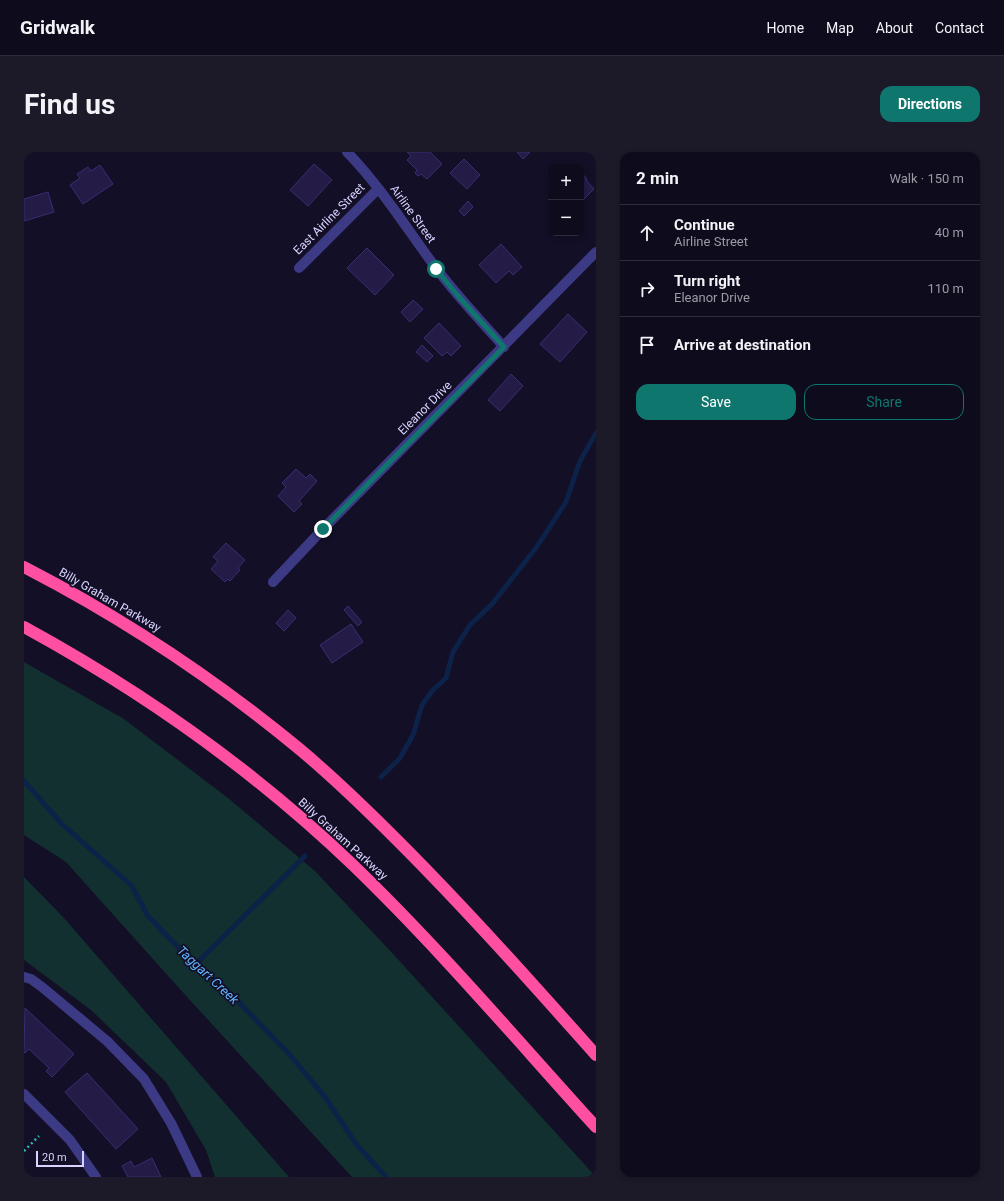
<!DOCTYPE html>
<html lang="en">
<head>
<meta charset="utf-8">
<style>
  :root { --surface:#0e0b1c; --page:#1c1929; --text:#f1f3f6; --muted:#9b9ba3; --line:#2e2b3b; --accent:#0f766e }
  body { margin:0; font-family:Roboto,sans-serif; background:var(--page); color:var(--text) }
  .controls { position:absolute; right:12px; top:12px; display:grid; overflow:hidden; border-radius:8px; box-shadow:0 2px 6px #0003 }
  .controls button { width:36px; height:36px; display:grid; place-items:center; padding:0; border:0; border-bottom:1px solid var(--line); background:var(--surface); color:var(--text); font:20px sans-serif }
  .scale { position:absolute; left:12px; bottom:10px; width:48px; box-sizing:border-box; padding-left:4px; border:2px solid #d9d4ff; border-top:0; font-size:11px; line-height:14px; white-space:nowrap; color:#d9d4ff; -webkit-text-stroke:3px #130f26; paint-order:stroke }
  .stop { position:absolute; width:12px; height:12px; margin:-9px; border:3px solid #0f766e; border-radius:50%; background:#fff }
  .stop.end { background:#0f766e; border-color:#fff; box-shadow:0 1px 4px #0008 }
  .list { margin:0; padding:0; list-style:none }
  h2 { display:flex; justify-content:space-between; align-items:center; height:52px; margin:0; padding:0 16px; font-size:17px }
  h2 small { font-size:13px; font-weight:400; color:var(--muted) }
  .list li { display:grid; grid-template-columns:26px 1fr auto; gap:12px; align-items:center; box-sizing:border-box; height:56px; padding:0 16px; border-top:1px solid var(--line) }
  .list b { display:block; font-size:15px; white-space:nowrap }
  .list p { margin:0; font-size:13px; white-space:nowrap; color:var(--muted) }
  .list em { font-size:13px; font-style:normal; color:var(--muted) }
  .actions { display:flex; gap:8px; padding:12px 16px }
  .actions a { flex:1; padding:9px 0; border:1px solid var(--accent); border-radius:12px; text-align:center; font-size:14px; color:var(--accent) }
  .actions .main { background:var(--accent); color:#fff }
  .icon { flex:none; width:22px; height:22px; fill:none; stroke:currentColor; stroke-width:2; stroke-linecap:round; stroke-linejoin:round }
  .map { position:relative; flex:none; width:572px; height:1025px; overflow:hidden; border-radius:12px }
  header { display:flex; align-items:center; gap:24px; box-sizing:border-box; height:56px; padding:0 20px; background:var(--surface); border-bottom:1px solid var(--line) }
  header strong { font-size:19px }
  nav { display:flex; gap:22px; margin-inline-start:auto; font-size:14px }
  .intro { display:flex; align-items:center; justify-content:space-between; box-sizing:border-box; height:96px; padding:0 24px }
  h1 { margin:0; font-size:28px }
  .button { padding:10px 18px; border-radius:12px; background:var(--accent); color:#fff; font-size:14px; font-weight:700 }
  main { display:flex; gap:24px; padding:0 24px }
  aside { flex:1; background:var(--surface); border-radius:12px; box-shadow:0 2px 6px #0003 }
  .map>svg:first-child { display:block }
  .green { fill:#12302f }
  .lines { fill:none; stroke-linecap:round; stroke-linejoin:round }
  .stream { stroke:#0c2248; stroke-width:5 }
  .building { fill:#241b47; stroke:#3b2d73 }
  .path { stroke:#2fb8b0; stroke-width:2.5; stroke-dasharray:2 3; stroke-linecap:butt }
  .minor { stroke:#3d3a85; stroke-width:10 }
  .highway { stroke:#ff4fa3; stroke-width:12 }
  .route { stroke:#0f766e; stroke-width:5 }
  .labels { text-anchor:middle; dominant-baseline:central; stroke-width:3.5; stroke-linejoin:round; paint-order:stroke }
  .street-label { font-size:12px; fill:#d9d4ff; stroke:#130f26 }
  .water-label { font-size:13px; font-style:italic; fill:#62b6ff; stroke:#130f26 }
</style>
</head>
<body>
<header>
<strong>Gridwalk</strong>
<nav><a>Home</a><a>Map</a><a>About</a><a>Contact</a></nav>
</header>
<div class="intro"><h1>Find us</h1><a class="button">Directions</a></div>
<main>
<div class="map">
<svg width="572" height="1025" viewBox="0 0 572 1025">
  <rect width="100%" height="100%" fill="#130f26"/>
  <g class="green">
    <path d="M0,510L100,567L204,646L291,719L370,803L572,1025H328L154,835L42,710L0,683Z"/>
    <path d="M0,725L40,766L265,1025H191L182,998L142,930L67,858L0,808Z"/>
  </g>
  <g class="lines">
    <g class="stream">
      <path d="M357,625L376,606L389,583L398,553L409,538L422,526L429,500L446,473L468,452L512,396L542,350L556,309L572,281"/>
      <path d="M0,629L38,672L107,733L124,764L171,813L201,836L266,903L301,945L332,992L362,1025"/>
      <path d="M171,813L281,704"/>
    </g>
  </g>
  <g class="building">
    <path d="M383,0H406L418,12L403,27L397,22L394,24L391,21L393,18L383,8L387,4Z"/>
    <path d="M493,0H506L499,7Z"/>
    <path d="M440,7L456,23L443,37L426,21Z"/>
    <path d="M290,12L308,28L284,54L266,38Z"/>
    <path d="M76,13L89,32L59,52L46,33L56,26L53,22L64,15L67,19Z"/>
    <path d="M557,20L563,27L562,28L570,37L557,50Z"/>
    <path d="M24,40L30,60L0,69V47Z"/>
    <path d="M444,49L449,55L440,64L435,59Z"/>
    <path d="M477,92L498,115L489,123L485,119L472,131L455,113Z"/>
    <path d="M343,96L370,123L351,143L323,116Z"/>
    <path d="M389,148L399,157L386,170L377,160Z"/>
    <path d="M544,162L563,180L536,210L516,192Z"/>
    <path d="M415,171L437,194L427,204L423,200L418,204L400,186Z"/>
    <path d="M398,193L409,204L403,210L392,200Z"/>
    <path d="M487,222L499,234L476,259L464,248Z"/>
    <path d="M272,317L282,326L286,322L293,329L275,349L278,352L270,360L254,344L262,335L258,331Z"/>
    <path d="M202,391L221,408L214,416L216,418L206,429L204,427L201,430L187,417L194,409L189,405Z"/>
    <path d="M324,454L338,470L334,474L320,458Z"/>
    <path d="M264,458L272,466L260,479L252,471Z"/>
    <path d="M327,472L339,490L308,511L296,493Z"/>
    <path d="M1,856L50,902L28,925L22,919L25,916L5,897L1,901L0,900Z"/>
    <path d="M63,921L114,977L92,997L41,940Z"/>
    <path d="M128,1006L137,1025H104L98,1014L107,1009L110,1015Z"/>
  </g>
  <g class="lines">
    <path class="path" d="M0,999L15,984"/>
    <g class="minor">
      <path d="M323,0C357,35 383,77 412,116C433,144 457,169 480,195"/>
      <path d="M275,116L354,37"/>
      <path d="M249,430L299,377L572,100"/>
      <path d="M0,825L7,827L18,835L83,889L120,927L147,971L173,1025"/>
      <path d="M0,942L46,988L72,1025"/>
    </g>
    <g class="highway">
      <path d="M0,415C97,465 188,525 273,595C308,624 341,656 373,688C442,757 507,830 572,903"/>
      <path d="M0,475C119,540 231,619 329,713C415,796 492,887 572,975"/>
    </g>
  </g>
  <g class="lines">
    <path class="route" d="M299,377L480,195L434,144L412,117"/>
  </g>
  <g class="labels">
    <g class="street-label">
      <text transform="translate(389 62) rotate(54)">Airline Street</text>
      <text transform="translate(305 67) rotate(-45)">East Airline Street</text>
      <text transform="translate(401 256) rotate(-45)">Eleanor Drive</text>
      <text transform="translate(86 448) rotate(30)">Billy Graham Parkway</text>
      <text transform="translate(319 687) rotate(42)">Billy Graham Parkway</text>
    </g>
    <g class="water-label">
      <text transform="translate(184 823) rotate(43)">Taggart Creek</text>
    </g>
  </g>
</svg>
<div class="controls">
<button>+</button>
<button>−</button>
</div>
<div class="scale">20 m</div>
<div class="stop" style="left:412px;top:117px"></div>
<div class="stop end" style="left:299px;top:377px"></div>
</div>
<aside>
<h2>2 min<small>Walk · 150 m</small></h2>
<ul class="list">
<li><svg class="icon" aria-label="ahead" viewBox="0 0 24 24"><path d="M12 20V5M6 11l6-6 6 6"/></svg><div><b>Continue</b><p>Airline Street</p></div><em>40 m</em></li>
<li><svg class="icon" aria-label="right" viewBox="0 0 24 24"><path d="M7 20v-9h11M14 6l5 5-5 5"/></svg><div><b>Turn right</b><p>Eleanor Drive</p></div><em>110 m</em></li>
<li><svg class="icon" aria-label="arrive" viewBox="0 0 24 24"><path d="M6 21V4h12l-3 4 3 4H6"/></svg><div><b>Arrive at destination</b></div></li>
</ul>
<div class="actions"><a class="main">Save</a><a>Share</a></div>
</aside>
</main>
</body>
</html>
